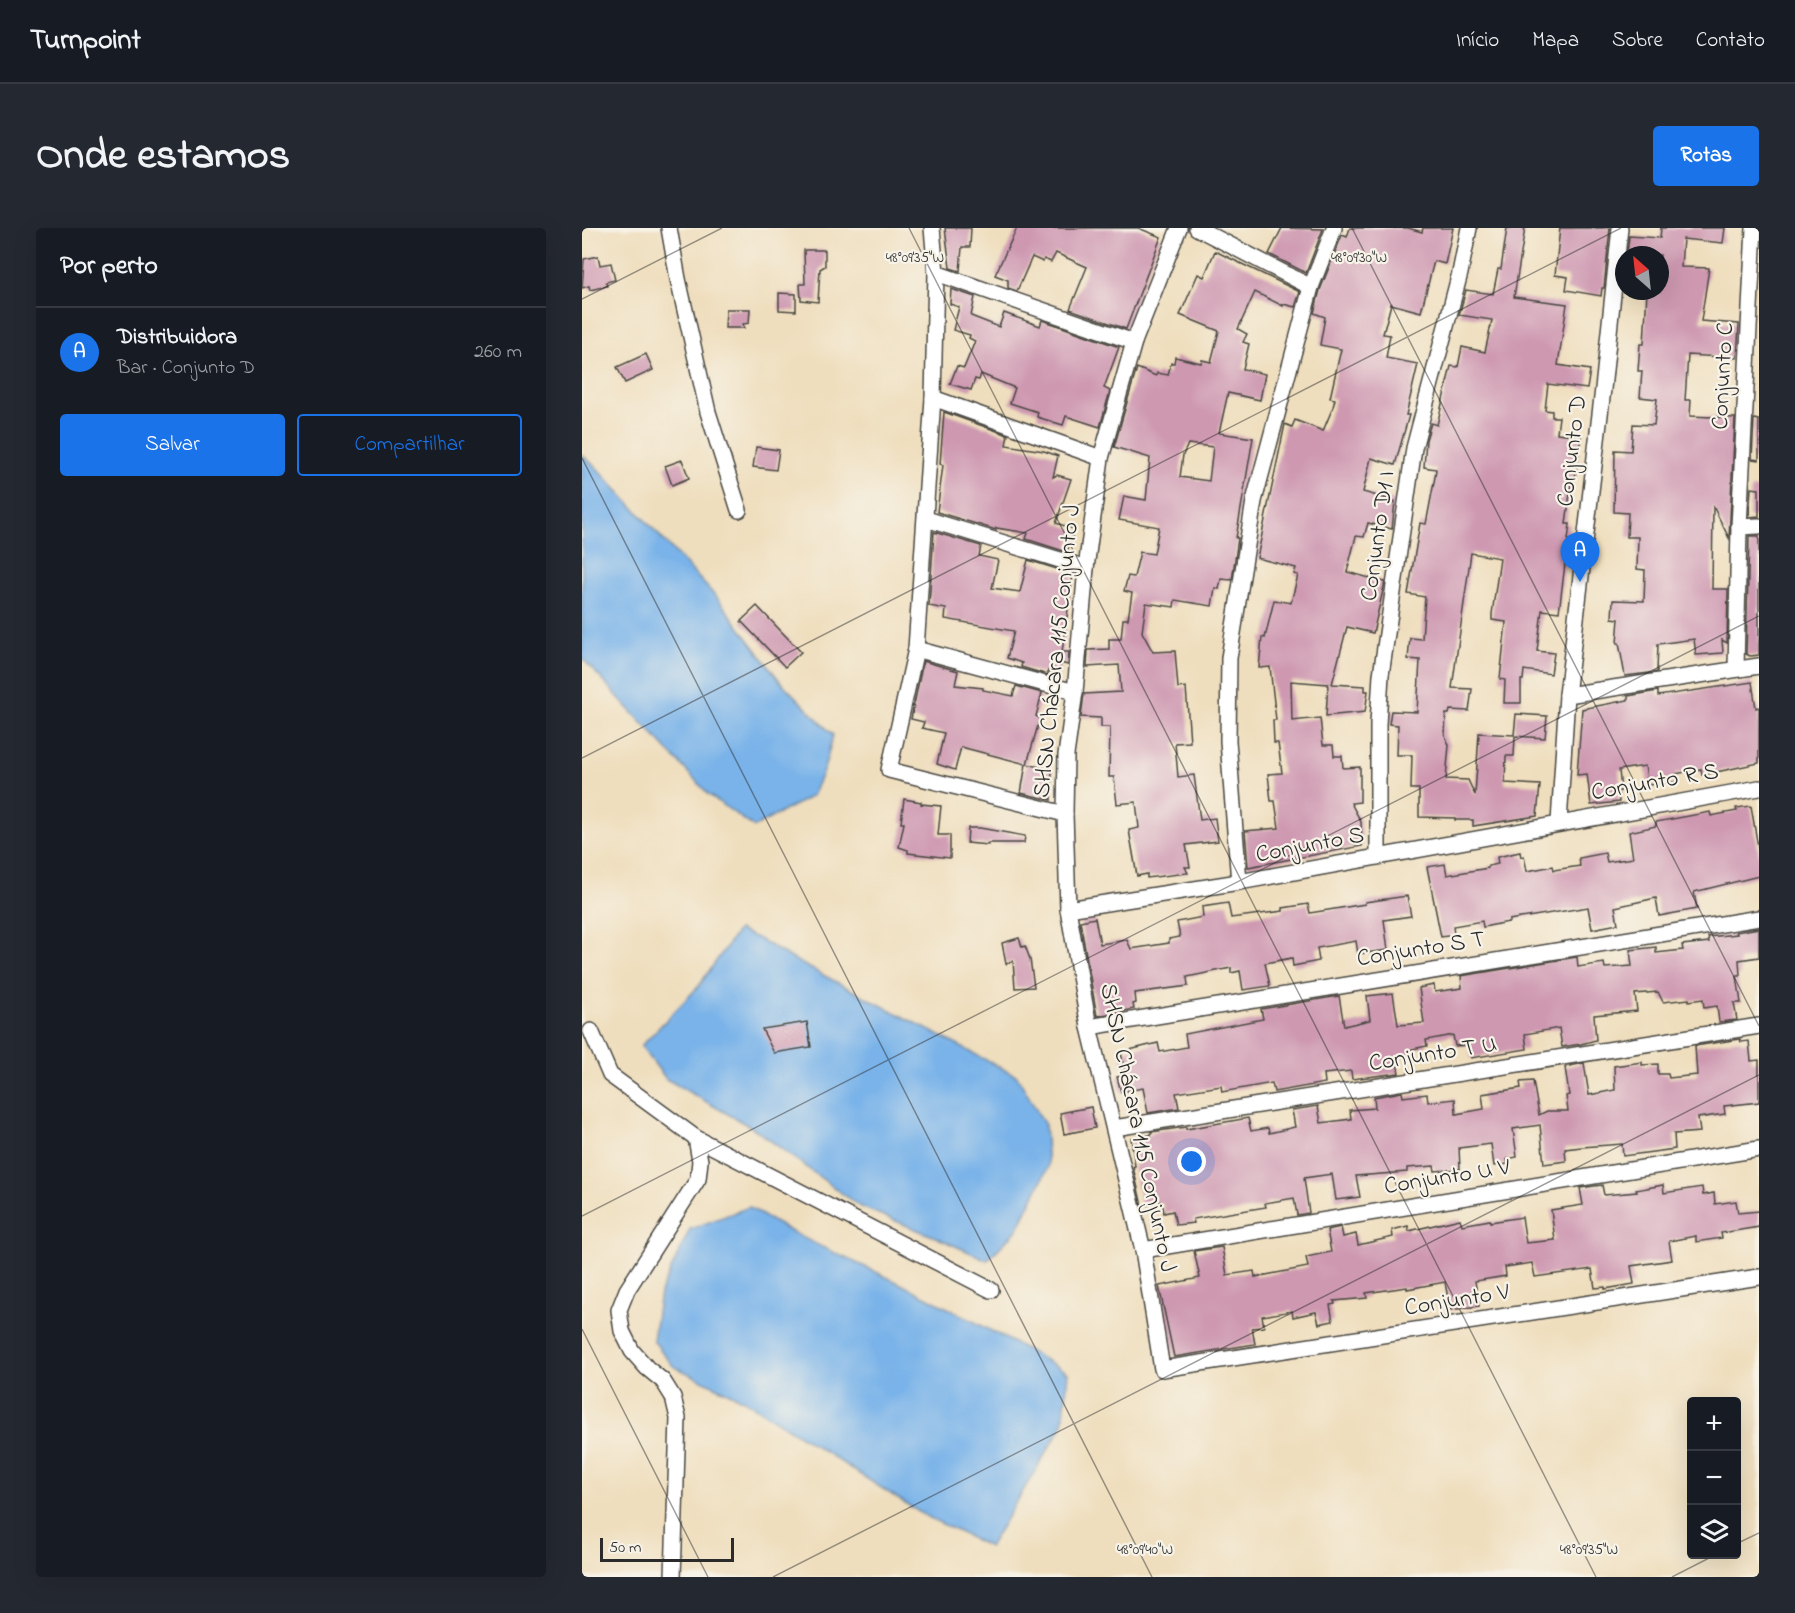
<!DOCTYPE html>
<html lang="pt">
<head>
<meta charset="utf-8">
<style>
  :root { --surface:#171b24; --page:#242831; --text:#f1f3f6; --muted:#9ea1a6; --line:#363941; --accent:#1a73e8 }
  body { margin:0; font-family:"Indie Flower",sans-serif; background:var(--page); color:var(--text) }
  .controls { position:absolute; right:18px; bottom:18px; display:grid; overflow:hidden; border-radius:6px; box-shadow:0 6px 24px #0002 }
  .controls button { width:54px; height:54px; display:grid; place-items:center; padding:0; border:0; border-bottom:2px solid var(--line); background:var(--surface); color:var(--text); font:30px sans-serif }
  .compass { position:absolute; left:1033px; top:18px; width:54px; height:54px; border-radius:50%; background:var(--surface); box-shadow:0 6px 24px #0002; rotate:333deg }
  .scale { position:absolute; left:18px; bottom:15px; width:134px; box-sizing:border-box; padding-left:6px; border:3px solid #2b2b2b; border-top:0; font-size:16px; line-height:21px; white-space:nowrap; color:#2b2b2b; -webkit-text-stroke:4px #f7f3e8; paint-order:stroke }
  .you { position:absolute; left:610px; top:934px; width:21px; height:21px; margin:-15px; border:4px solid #fff; border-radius:50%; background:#1a73e8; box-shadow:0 0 0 9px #1a73e833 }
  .badge { display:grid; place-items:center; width:39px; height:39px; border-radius:50%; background:var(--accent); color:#fff; font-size:20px; font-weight:700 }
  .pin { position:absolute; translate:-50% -50px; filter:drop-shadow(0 2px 3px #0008) }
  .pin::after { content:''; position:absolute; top:32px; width:21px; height:18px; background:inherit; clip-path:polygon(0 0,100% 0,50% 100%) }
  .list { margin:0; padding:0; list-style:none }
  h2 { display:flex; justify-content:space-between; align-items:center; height:78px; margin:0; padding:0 24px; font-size:26px }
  h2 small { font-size:20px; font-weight:400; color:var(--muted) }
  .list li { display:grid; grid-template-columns:39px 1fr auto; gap:18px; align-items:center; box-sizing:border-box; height:90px; padding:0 24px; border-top:2px solid var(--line) }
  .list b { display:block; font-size:22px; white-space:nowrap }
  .list p { margin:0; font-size:20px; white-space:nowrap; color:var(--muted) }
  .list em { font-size:20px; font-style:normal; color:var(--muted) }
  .actions { display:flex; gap:12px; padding:18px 24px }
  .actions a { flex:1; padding:14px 0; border:2px solid var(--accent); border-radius:6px; text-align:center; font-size:21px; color:var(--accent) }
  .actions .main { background:var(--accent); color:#fff }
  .icon { flex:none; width:33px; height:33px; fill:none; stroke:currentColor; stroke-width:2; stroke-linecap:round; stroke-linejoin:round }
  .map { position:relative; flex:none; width:1177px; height:1349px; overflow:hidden; border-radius:6px }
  header { display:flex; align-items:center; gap:36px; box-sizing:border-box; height:84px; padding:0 30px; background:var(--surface); border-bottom:2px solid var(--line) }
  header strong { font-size:28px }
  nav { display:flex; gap:33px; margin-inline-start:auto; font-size:21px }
  .intro { display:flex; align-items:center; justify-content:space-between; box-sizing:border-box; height:144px; padding:0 36px }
  h1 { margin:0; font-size:42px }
  .button { padding:15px 27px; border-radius:6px; background:var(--accent); color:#fff; font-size:21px; font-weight:700 }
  main { display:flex; gap:36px; padding:0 36px }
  aside { flex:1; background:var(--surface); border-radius:6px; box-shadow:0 6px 24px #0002 }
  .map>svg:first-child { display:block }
  .water { fill:#79b3e9; stroke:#526f8a; stroke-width:1.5 }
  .building { fill:#ce98b1; fill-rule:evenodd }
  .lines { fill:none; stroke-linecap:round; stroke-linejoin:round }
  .street-casing { stroke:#484641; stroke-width:18 }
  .street { stroke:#fff; stroke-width:15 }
  .ticks { fill:none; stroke:#2b2b2b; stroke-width:1.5; stroke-opacity:0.45 }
  .labels { text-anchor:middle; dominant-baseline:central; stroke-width:4.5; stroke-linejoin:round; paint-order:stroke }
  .street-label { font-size:24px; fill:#2b2b2b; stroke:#f7f3e8 }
  .ticks-label { font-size:15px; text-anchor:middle; fill:#2b2b2b; stroke:#f7f3e8; stroke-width:4.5; stroke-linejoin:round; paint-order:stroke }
</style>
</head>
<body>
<header>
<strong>Turnpoint</strong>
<nav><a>Início</a><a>Mapa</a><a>Sobre</a><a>Contato</a></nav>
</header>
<div class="intro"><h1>Onde estamos</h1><a class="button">Rotas</a></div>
<main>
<aside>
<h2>Por perto<small></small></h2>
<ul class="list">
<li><span class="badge">A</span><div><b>Distribuidora</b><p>Bar · Conjunto D</p></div><em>260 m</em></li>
</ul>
<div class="actions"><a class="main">Salvar</a><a>Compartilhar</a></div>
</aside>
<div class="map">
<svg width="1177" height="1349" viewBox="0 0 1177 1349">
  <rect width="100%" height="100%" fill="#f7f3e8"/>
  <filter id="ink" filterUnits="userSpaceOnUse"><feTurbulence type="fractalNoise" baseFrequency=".0167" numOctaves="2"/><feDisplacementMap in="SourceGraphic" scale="12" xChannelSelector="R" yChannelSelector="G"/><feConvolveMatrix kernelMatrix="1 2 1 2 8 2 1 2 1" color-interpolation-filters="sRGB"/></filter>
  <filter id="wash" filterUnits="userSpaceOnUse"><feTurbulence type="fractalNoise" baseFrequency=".008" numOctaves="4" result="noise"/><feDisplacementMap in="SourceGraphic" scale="24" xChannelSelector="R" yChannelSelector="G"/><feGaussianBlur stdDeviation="1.35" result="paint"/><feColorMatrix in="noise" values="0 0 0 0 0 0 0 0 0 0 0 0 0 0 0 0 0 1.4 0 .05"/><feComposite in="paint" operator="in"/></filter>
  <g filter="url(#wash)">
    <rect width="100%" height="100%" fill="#efdebd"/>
    <g class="water">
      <path d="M0,227L14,239L137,372L198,453L251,507L242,541L230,568L172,599L127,567L0,430Z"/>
      <path d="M156,702L175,710L218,735L435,848L463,897L466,939L435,1002L405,1032L358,1011L277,978L174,902L84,851L59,818L116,759Z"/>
      <path d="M167,979C216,1011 271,1032 323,1058C378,1086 432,1114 486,1145L481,1197L407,1319L340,1286L162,1172L91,1138L71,1112L78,1065L108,1001Z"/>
    </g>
    <g id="blocks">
      <g class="building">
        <path d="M363,0H389L388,19H380L378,43L368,40Z"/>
        <path d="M435,0H556L579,9L544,101L488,81L505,39L474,25L469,34L462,31L461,34L450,29L435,63L426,60V52L413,47Z"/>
        <path d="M700,0L741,1L724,45L687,26Z"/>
        <path d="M768,0H826L840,4L841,0H871L863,36L852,33L839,84L809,76L801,106L808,107L804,130L836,136L824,187H827L813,237L789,230L781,264L813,273L810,301L786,295L782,309L774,308L765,344L803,354L791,405L765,399L750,456L783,458V463H786L783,484L744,488L746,456L709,453L710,493L738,490L741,517H751L752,528H760L761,540L778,539V574L769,575L779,594L780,618L666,639L663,603L697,600L693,573H689L686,546L700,545L696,515H692L691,492H694L688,439L677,440L680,409L683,410L692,372L709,375L716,347L712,346L714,340L675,330L703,196L710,199L713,192L741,203L751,179L753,171L748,170L759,121L738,117L743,89L732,85L738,62L760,7L765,9Z"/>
        <path d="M925,0H943L932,69L985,76L976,137L1008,142L1005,161L966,156L963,182L970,183V189H977L975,205L999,208L993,250L990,249L984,296H988L977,384L960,382L955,423L972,425L969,446L942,442L941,452H939V475H922L923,452L918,451L924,394L910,392V386L918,330L889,325L870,460L890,461L887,483L868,482L867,486H864L863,507L867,517L864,551L886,552L893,567L897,505L932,507L934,486L965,488L963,510L933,508L932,528H924L923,555L958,557L955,588L891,598V592H873V590L837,589V561H829L830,527H815L816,497L807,496L809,483L835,484L838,432L826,431L828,410L840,411L843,369L826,366L838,295L844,296L853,249L854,241L842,239L844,212L849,195L855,197L869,138L876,139L880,119L903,124L910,92L877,87L884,62L911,66L916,41H919Z"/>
        <path d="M978,0H1028L1022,60H1020L1019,68L984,62L986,49L973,47Z"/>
        <path d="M1079,0H1143L1141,15L1101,11L1099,39L1127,40L1119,93L1157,96L1155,130L1106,127L1103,172H1109L1108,188L1153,190L1147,310L1131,278L1130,361H1146L1145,415L1140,412L1141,425L1114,427L1112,411L1076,416L1075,444L1043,448L1037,415H1035L1037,391L1030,390L1031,372L1062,373L1063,342L1055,341L1056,309H1045L1046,285L1032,284L1033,222L1049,223L1051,196L1072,197L1075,171L1058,169L1060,143H1056L1058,116H1062L1065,63H1078V27H1045L1047,8L1078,10Z"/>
        <path d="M222,22H243V38L238,41L236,74L219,72L218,56H223Z"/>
        <path d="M633,23L718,64L713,79L701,76V78L673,64L656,101L665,106L661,114L667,116L661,141L683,146L678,172L646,165L637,205L671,210L654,310H656L650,352L639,351L637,361L633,360L630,378L593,372L592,379L564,375L560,404L571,424L593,423L596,460L604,459L608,514L593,515L596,549L612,547L618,592L633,590L636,613L604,617L608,639H603L606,645L565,650V646L555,648L547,602L557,600L554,574L535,576L532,549H527L528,499H519V490L499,489L502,466L539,464L537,437L505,439L506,422L527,421V411H539L541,391H546L550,365L542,363L546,348L552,349L558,324L572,326L577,299L537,292L542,268L564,272L568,230L532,219L555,140L574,148L575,145L586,147L589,135H592L593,129L619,135L620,132L629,134L637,103L598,87L616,46L622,49ZM606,216L631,219L627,253L598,249L601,227Z"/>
        <path d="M16,28L18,37L29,35L33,52L24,54L25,58L8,62L7,58L0,60L2,31Z"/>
        <path d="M369,61L393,69L389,88L417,99L422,85L458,98L460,92L537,119L522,160L528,163L518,199L484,188L481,197L455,189L456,184L428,175L433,160L399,146L397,152L393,151L389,162L368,156L375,138L382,140L393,113L387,110L388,107L371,102L377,79L368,76Z"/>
        <path d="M197,65L214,66V83L197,82Z"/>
        <path d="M144,81H168L167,95L161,96L162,100H143Z"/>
        <path d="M64,126L71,142L43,155L35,139Z"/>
        <path d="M362,184L426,207L424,217L462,223L476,228L471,249L475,247L489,251L474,295L492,301L485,324L444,311L446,305L414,300V302L355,284L361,237L358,236Z"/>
        <path d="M1172,191L1177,192V232L1170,231Z"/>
        <path d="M174,219L197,222L194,242L171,239Z"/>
        <path d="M100,232L107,250L90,257L83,238Z"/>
        <path d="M1169,260L1177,261V288L1167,289Z"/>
        <path d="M352,304L399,318L397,328L416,332L410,360L438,364L446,332L491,346L480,424H487L486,437L478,435L477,447L466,443V447L439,439L440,435L425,430L432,403L363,391L364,381L347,378Z"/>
        <path d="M1167,308H1177V427L1168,428L1164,426Z"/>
        <path d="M175,378L219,424L203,439L159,393Z"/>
        <path d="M341,433L376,443L373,457L401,460V462L431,468L434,458L460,465L454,488L458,490L445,536L470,542L469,572L439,565L444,536L379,519L373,542L355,536L362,505L340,500L342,494L329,491Z"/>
        <path d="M1170,454L1174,480L1177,479V535L1120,547L1119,541L1093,546L1094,554L1066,557L1063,538L1037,542L1039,563H1036L1037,574L1009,577L1005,546L995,547L1000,481L1046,472V468L1076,463V468Z"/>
        <path d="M322,571L339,574V576L359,578L356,607H368V630L326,625V622L317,619L322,595H319Z"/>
        <path d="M1169,578L1177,625V648L1112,664L1115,681L1077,688L1074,670L1033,679L1036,696L1010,701L1006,679L927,692V694L901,699L900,693L871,698L872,707L859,709L845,639L863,636L865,647L906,640V638L916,636L915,629L938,624L939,629L942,628L945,643L971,638L972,642L998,638L997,630L1023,625L1025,634L1051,630L1047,604L1074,598V594L1128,584L1129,588L1155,583L1154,580Z"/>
        <path d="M386,600H398L443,608L442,615H406V617L385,615Z"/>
        <path d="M825,668L829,688L802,692L806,722L776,726L774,713L735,720L737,733L711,738L710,730L683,735L688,758L661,762L658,743L649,745V740L605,749L606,758L553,765L554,775L551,776L552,781L515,788L498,693L513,690L518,716L545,712L549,721L587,715V711L598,709L595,694L621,689L620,679L646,675L649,690L701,683V680L726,676L728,685L783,676V674Z"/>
        <path d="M1177,700V729L1157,732L1158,748H1155L1159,775H1152L1155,792L1137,794L1135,778L1122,780L1121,771L1107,773V771L1081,774L1076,764L1053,766L1055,783L1012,787L1014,812L999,816L980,819L977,800L943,806L945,821L889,830L887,817L873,818L871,807L844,812L845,818L830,821L831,826L814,829L817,845L770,851L769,843L742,846L743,855L692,864L690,855L640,864L639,858L594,865L597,880L566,885L561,860L539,864L535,849L543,847L539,824L576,815L578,824L605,819L603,806L681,791L679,781L757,768L762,798L788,792L785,768L811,765L816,797L842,795L837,760L852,757L853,764L880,760L879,748L995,729L996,739L1022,735L1023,740L1050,738L1048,722L1074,719V725L1101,722L1100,717L1127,714L1126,709L1155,706L1154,704Z"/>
        <path d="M437,710L440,719L443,718L448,731L452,759L433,760L431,733L424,736L420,715Z"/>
        <path d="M225,794L229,819L192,825L180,801Z"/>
        <path d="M1158,811L1159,814L1167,813L1169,833L1177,832V874L1142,878L1143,886L1116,890L1118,904L1092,906L1093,921L1041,928L1040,916L1000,919L983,921L984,933L962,936L958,897L931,901L935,929L925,931L926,936L912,938L909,916L877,920L878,941L853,943L852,938L825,940V944L774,948L778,969L754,972L750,946L722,950L727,985L715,987L712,970L683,975L684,979L611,991L612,995L594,997L591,983L582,985L580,974L560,978L551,939L553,938L549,910L569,907V904L604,899V901L666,890L669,903L686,900L687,905L713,899L710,882L736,878L739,895L769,891L768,882L793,880L792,869L820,864L821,869L845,866L846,874L873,871L874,886L902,881L900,866L939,860L938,854L951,853L957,887L965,883H986L984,868L987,867L983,839L1002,835L1007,867L1033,862L1032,838L1060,834V837L1076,836V846H1086L1087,850L1115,847L1113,818Z"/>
        <path d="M509,879L513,900L482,906L478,885Z"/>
        <path d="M1020,957L1022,967L1055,964L1054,962L1081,957L1082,965L1120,959L1121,967L1132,965L1133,976L1154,973L1156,985L1177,983V999L1139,1005L1140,1010L1114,1014V1008L1087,1013L1090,1032L1049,1038L1052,1056L1023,1061V1059L1013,1060L1010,1041L953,1049L950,1035L923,1039L924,1048L893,1053L897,1078L868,1082L863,1054L825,1061V1059L784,1065L785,1070L752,1073L753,1076L748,1077L751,1093L737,1096L734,1084L711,1089L710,1083L680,1088L682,1099L670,1100L673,1116L592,1129L577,1058L618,1050L612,1023L640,1019L645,1047L672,1043L673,1049L726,1039L724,1029L749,1024L745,1002L759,999L761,1009L774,1006L776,1017L811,1009L810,1002L826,998L827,1003L878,991L880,997L908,992V994L940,989L944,1015L973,1012L969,982L1001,977L998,960Z"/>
      </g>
    </g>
  </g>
  <g filter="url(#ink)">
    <use href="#blocks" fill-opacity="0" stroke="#484641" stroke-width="1.5"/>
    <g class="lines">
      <g class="street-casing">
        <g id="street">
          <path d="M87,0L96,51L126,184L157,282"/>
          <path d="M350,0L354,45L351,170L334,421L307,542L483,586"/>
          <path d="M597,0L552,114L519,230L504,340L493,464L484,527L483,586L486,681L507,799L561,1022L580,1141L1177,1049"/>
          <path d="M615,0L729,59"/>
          <path d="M354,45L552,114"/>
          <path d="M351,170L519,230"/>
          <path d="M344,291L504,340"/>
          <path d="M1157,299L1177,298"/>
          <path d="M334,421L493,464"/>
          <path d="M1154,441L1157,299L1172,0"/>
          <path d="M985,467L1177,438"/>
          <path d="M977,595L985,467L1021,161L1038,0"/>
          <path d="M796,628V496L799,447L832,220L878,45L887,0"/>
          <path d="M657,654L646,513L647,430L672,273L729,59L752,0"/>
          <path d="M486,681L657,654L1177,560"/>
          <path d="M507,799L1177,690"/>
          <path d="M9,803L28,847L114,910L409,1062"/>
          <path d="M532,900L1177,798"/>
          <path d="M561,1022L1177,921"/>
          <path d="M91,1349L96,1190L91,1169L81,1153L65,1140L50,1123L40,1103L37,1082L45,1062L116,951L118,933L114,910"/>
        </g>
      </g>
      <use href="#street" class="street"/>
    </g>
  </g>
  <path class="ticks" d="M327,0L1014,1349M770,0L1177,798M0,71L140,0M0,230L570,1349M0,530L1039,0M0,988L1177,388M0,1101L126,1349M1154,1316L1177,1305M191,1349L1177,847M1090,1349L1135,1326"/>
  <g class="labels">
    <g class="street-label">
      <text transform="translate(1142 148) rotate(-87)">Conjunto C</text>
      <text transform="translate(991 223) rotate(-83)">Conjunto D</text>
      <text transform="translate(797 308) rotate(-82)">Conjunto D1 I</text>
      <text transform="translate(476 423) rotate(-84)">SHSN Chácara 115 Conjunto J</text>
      <text transform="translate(1073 555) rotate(-10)">Conjunto R S</text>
      <text transform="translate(728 618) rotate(-11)">Conjunto S</text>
      <text transform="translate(839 722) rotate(-9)">Conjunto S T</text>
      <text transform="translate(851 827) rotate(-9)">Conjunto T U</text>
      <text transform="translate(555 900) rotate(78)">SHSN Chácara 115 Conjunto J</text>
      <text transform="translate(865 950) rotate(-9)">Conjunto U V</text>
      <text transform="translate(875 1073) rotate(-9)">Conjunto V</text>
    </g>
  </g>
  <g class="ticks-label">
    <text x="333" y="34">48°09'35"W</text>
    <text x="777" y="34">48°09'30"W</text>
    <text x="563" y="1326">48°09'40"W</text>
    <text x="1007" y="1326">48°09'35"W</text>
  </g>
</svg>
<div class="controls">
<button>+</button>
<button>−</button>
<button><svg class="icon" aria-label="layers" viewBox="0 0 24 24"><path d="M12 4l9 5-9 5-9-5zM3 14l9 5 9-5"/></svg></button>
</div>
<svg class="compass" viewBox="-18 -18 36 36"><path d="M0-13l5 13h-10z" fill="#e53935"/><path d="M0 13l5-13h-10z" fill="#9ea1a6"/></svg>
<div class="scale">50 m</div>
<div class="you"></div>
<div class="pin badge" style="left:998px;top:354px">A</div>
</div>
</main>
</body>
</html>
